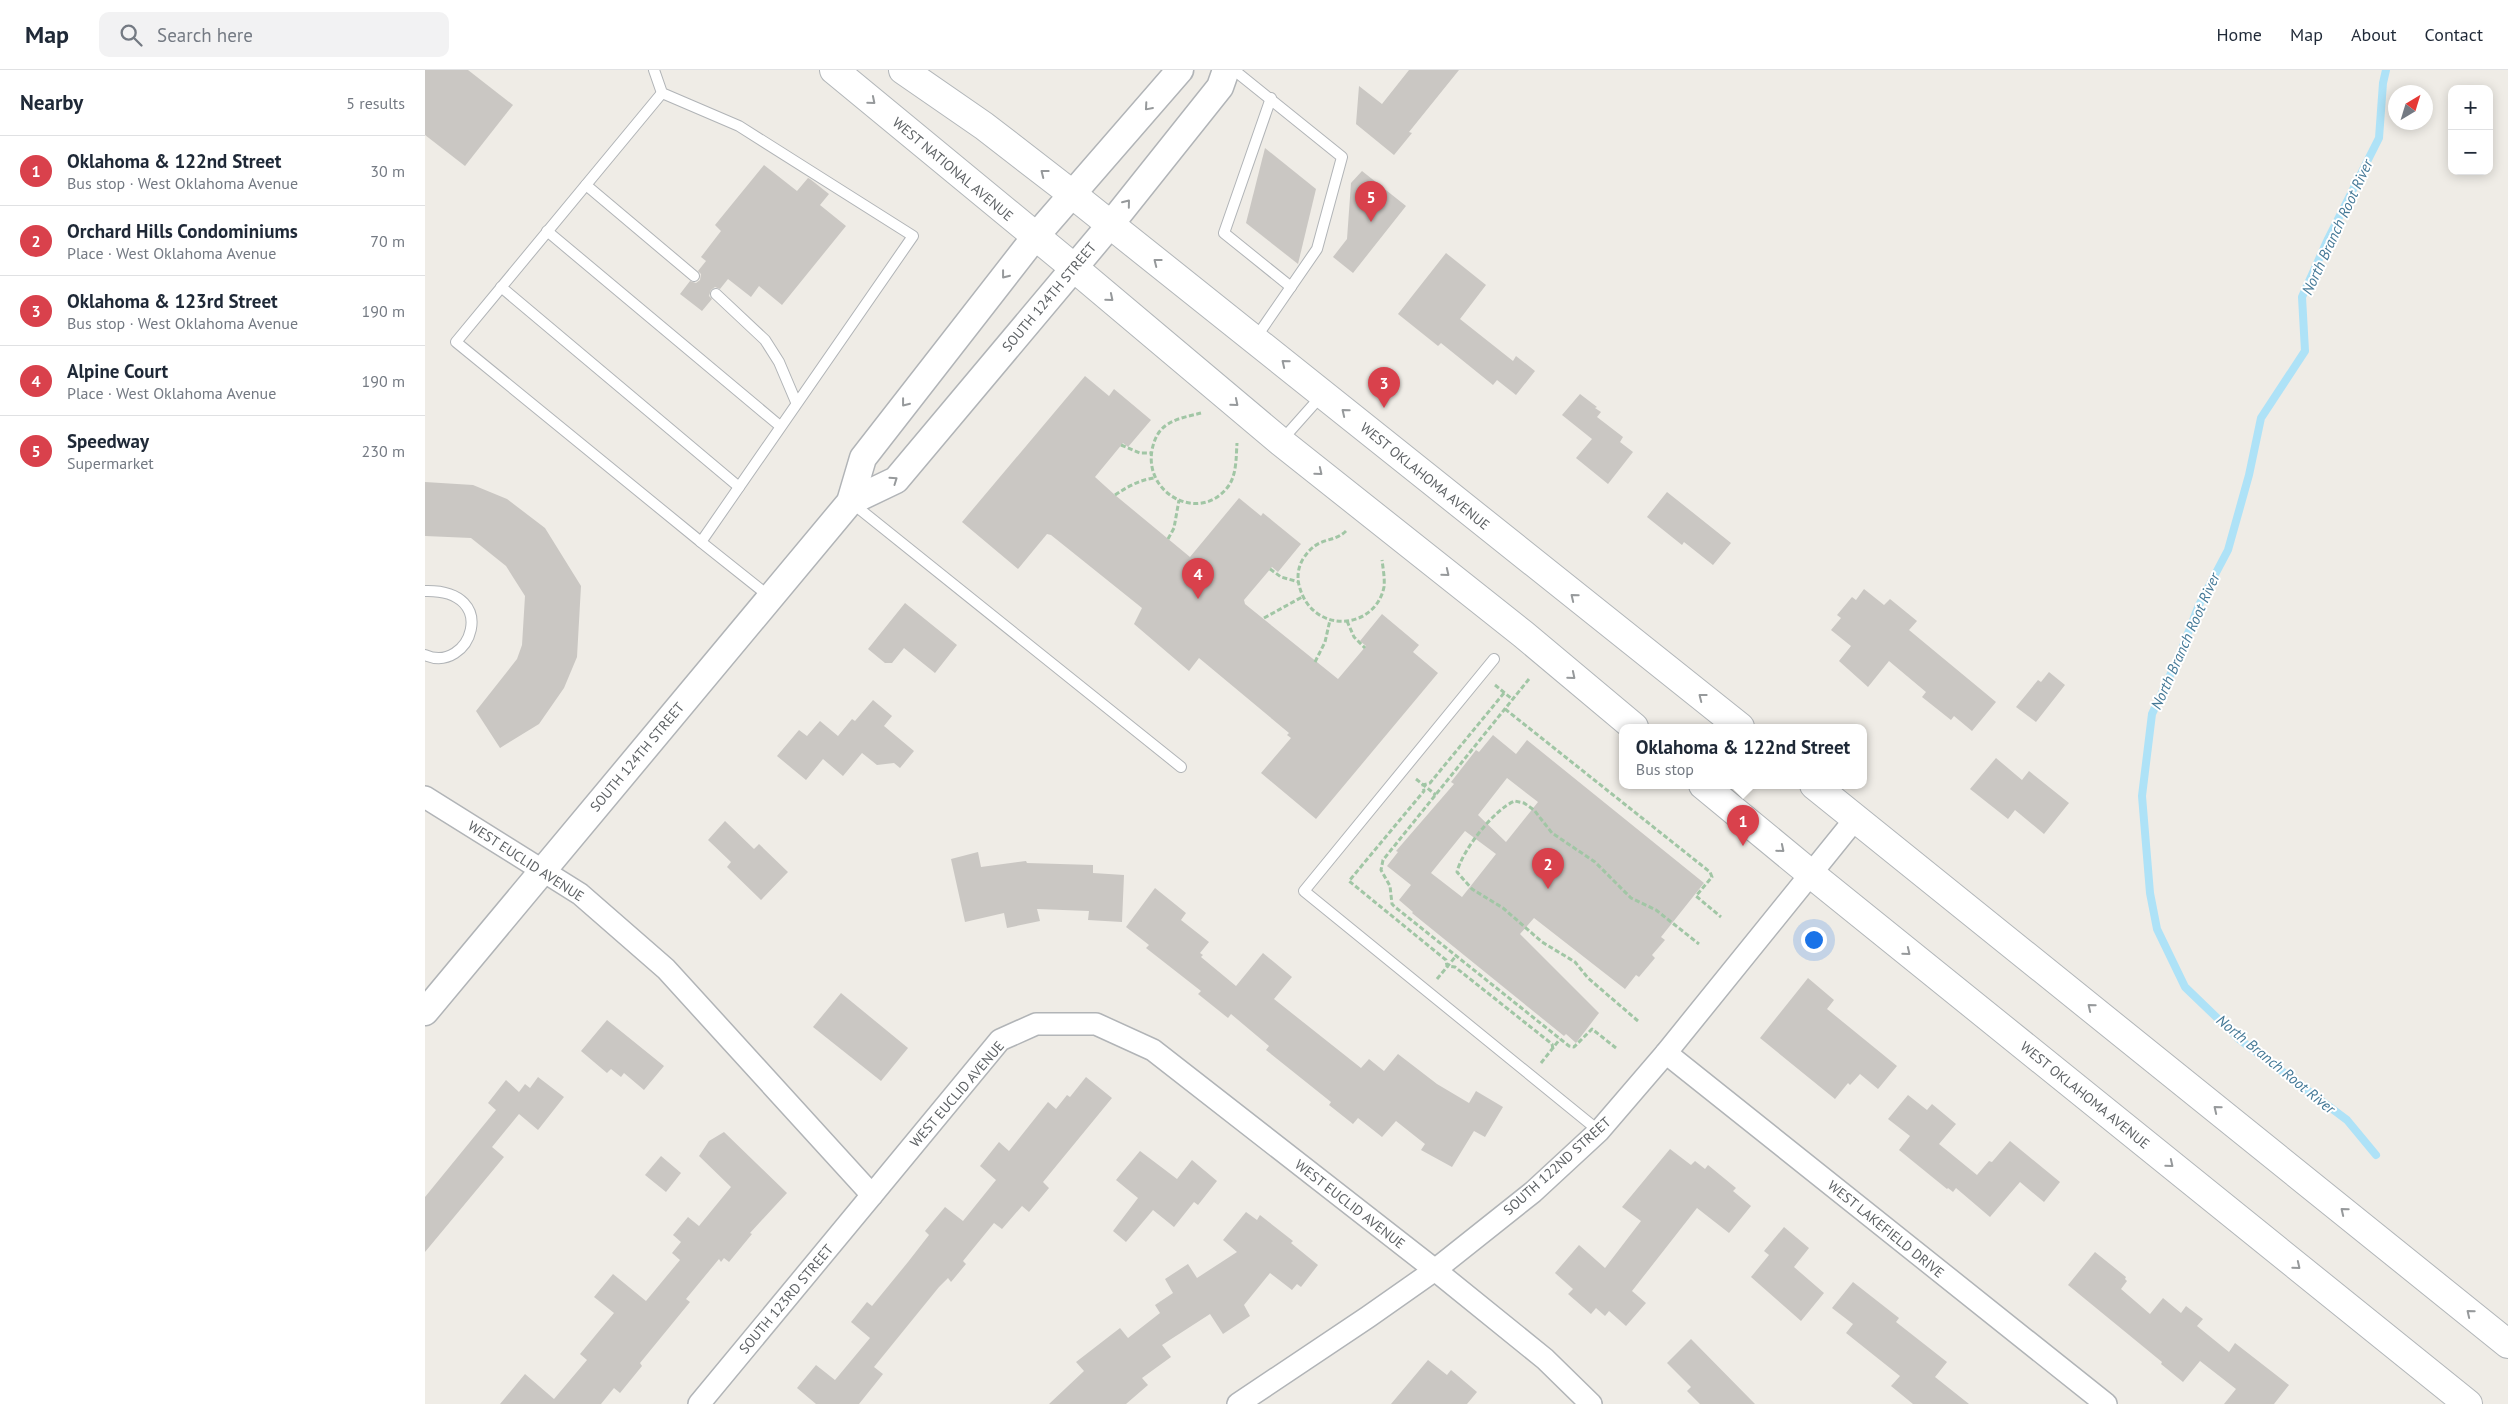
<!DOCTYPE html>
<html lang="en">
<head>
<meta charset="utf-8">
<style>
  :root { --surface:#fff; --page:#f2f2f3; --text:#1f2937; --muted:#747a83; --line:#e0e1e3; --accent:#d9414c }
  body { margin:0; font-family:"PT Sans",sans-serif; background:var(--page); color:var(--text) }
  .controls { position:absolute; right:15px; top:15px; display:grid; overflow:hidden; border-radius:10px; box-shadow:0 2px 12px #0003 }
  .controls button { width:45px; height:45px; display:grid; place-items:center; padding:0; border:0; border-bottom:1px solid var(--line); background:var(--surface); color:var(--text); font:25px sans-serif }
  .compass { position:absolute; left:1963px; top:15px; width:45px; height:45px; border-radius:50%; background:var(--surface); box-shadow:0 2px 12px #0003; rotate:38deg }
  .you { position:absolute; left:1388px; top:869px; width:18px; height:18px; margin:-12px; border:4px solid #fff; border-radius:50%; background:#1a73e8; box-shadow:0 0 0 8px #1a73e833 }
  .badge { display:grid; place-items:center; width:32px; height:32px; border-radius:50%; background:var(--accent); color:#fff; font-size:16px; font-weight:700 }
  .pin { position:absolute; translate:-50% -41px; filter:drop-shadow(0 1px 2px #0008) }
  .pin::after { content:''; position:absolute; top:26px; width:18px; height:15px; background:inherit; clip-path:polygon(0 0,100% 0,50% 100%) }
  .popup { position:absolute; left:1194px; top:654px; width:248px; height:65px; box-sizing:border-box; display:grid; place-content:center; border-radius:10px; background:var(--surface); filter:drop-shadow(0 1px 4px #0005); font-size:16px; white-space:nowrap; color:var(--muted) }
  .popup b { font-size:19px; color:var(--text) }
  .popup::after { content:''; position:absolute; left:50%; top:100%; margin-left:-10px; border:10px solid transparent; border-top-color:var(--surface) }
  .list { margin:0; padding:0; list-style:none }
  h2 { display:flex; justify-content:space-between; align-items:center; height:65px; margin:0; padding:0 20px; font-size:21px }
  h2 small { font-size:16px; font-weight:400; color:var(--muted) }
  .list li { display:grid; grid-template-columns:32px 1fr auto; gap:15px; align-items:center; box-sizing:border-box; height:70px; padding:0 20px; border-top:1px solid var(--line) }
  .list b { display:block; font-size:19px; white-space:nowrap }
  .list p { margin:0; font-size:16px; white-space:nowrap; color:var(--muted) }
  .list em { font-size:16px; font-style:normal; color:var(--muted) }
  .icon { flex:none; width:28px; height:28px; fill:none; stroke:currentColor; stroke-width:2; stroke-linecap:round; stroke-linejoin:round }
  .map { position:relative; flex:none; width:2083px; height:1334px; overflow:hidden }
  header { display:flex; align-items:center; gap:30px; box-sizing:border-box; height:70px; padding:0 25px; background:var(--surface); border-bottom:1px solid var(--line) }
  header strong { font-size:24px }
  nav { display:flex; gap:28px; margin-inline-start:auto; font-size:18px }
  .search { width:350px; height:45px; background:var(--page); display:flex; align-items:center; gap:12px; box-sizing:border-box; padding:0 18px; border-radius:10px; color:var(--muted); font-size:19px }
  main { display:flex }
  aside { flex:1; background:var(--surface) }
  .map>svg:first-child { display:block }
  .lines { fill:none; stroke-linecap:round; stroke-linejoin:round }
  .stream { stroke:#aee2f7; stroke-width:8 }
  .building { fill:#cac7c3; fill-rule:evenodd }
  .service-casing { stroke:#b1b4b7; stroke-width:12 }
  .minor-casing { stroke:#b1b4b7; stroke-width:24 }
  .tertiary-casing { stroke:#b1b4b7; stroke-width:29 }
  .secondary-casing { stroke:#b2b6b9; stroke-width:30 }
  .path { stroke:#a1c6a5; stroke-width:3; stroke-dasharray:5 2.5; stroke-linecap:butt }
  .service { stroke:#fff; stroke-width:10 }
  .minor { stroke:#fff; stroke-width:21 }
  .tertiary { stroke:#fff; stroke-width:26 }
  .secondary { stroke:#fff; stroke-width:28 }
  .oneway { stroke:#96999b }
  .labels { text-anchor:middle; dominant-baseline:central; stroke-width:4; stroke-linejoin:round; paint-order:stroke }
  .street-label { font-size:14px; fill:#5e6265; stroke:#fff }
  .water-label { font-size:15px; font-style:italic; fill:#457997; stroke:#fff }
</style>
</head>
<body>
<header>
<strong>Map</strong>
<div class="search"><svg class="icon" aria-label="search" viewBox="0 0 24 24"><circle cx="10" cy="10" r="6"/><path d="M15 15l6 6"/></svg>Search here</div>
<nav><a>Home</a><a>Map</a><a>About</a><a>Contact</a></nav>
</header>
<main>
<aside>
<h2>Nearby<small>5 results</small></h2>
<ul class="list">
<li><span class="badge">1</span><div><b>Oklahoma &amp; 122nd Street</b><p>Bus stop · West Oklahoma Avenue</p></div><em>30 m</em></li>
<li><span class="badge">2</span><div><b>Orchard Hills Condominiums</b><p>Place · West Oklahoma Avenue</p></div><em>70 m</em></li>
<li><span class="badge">3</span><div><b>Oklahoma &amp; 123rd Street</b><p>Bus stop · West Oklahoma Avenue</p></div><em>190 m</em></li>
<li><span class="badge">4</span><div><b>Alpine Court</b><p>Place · West Oklahoma Avenue</p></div><em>190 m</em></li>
<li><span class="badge">5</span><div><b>Speedway</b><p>Supermarket</p></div><em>230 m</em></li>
</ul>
</aside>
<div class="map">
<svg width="2083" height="1334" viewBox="0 0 2083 1334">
  <rect width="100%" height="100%" fill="#efece6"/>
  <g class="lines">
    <path class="stream" d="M1951,1085L1922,1050L1814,969L1760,917L1732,859L1725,823L1717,726L1727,644L1755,584L1774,535L1803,480L1824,405L1836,348L1880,281L1877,227L1903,169L1954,68L1958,13L1961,0"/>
  </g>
  <g class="building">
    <path d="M0,0H43L88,35L40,96L0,65Z"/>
    <path d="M984,0H1034L984,62L987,63L969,85L931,54L934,16L957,34Z"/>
    <path d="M840,78L891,119L873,194L821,153Z"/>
    <path d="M339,95L372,121L383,108L385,109L404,124L395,135L421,156L357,235L334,216L326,227L303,209L295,219L290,217L286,220L284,226L287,229L277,241L255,224L265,211L271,213L275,210L276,204L273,201L281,191L276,187L296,161L290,155Z"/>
    <path d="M937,101L981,136L928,203L908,187L922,169L926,113Z"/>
    <path d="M1021,183L1061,215L1035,249L1088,291L1091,286L1110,301L1091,325L1072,310L1068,315L1016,273L1013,276L973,244Z"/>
    <path d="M660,306L684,326L689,319L726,350L703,377L698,373L670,407L690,425L765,487L814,428L836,446L838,443L876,474L853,502L847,497L819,530L820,534L913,609L941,576L935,571L957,544L994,575L988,582L1013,603L891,749L836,703L866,668L862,665L864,663L774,588L764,601L709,554L717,538L626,465L622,464L593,499L537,452Z"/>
    <path d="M1155,324L1172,337L1170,338L1176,342L1172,347L1198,367L1195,372L1208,382L1183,414L1151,388L1167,369L1137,345Z"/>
    <path d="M0,412L48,415L82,429L120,458L156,516L152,587L139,618L114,654L75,678L51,641L92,589L97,575L100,526L81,496L46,468L0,466Z"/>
    <path d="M1242,422L1306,473L1288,495L1259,472L1257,475L1222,447Z"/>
    <path d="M1439,519L1459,535L1465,529L1492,551L1484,560L1571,632L1547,661L1529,646L1526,650L1497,627L1501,622L1464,591L1443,617L1414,591L1426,576L1406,560L1416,548L1412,545L1427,527L1431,530Z"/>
    <path d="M480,533L532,575L510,603L479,578L467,593H460L443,579Z"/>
    <path d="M1624,602L1640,615L1611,652L1591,637L1613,610L1616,612Z"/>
    <path d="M448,630L467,646L459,656L489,681L475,698L469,693L452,695L437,683L418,706L398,689L381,710L352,686L374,660L382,666L395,651L413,666L427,649L430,651Z"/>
    <path d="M1068,665L1091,684L1102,670L1279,813L1236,867L1240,870L1227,885L1230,888L1214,907L1211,905L1200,919L1109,848L1095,864L1174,943L1151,973L1141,964L1139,966L987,843L988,842L974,830L986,815L962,796L973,782L971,781L1029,714L1026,712L1051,680L1054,682ZM1082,708L1113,732L1081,772L1053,745ZM1040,761L1071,784L1037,827L1006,803Z"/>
    <path d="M1571,688L1597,710L1604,701L1644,733L1619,764L1590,740L1583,749L1545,719Z"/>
    <path d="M300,751L329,779L334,774L363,802L336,830L302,797L306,792L283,770Z"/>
    <path d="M553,782L556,797L601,791L602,793L668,795V803L699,805L697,852L663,850L664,841L612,839L615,851L582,858L579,843L540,852L526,789Z"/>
    <path d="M730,818L761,843L756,850L784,872L775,883L778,885L776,887L811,916L838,883L867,907L849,929L936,998L944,989L959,1001L973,984L1012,1014L1044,1033L1051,1021L1078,1037L1060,1067L1049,1061L1027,1097L996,1080L1000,1074L971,1051L957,1067L933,1048L928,1054L904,1035L906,1032L841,980L844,976L806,944L803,948L773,924L776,921L721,878L724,875L701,857Z"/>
    <path d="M1383,908L1409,930L1402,939L1472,996L1453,1019L1435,1004L1425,1015L1423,1013L1410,1029L1335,968Z"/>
    <path d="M416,923L483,978L456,1011L388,957Z"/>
    <path d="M182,950L239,996L219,1020L199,1003L196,1007L186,999L182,1003L156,981Z"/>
    <path d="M113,1007L139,1027L113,1060L94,1044L67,1077L79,1087L0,1182V1127L71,1040L63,1033L81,1010L94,1022L100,1014L105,1018Z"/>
    <path d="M661,1007L687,1028L618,1112L624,1118L604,1142L597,1136L577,1159L569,1153L538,1191L541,1194L526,1212L523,1208L514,1217L449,1297L458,1304L434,1334H391L372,1318L391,1295L410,1310L445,1268L426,1252L442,1232L447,1236L483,1192L504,1165L500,1161L520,1137L538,1151L571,1110L555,1096L574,1072L584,1081L623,1032L631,1039L642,1025L645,1027Z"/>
    <path d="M1483,1025L1502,1040L1507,1034L1531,1054L1514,1074L1552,1105L1564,1091L1567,1092L1585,1071L1635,1112L1619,1132L1595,1112L1565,1147L1531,1118L1528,1122L1523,1118L1522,1119L1474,1080L1485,1066L1463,1049Z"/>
    <path d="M299,1062L362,1123L325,1163L327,1164L304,1192L299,1188L296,1192L294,1189L261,1229L265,1232L215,1293L217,1296L195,1323L189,1318L176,1334H75L100,1304L129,1329L162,1290L155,1284L189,1243L169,1227L188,1204L221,1231L255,1190L247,1183L256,1172L248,1165L263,1147L274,1156L306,1117L274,1086L284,1071Z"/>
    <path d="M1245,1079L1266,1095L1270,1091L1280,1099L1283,1095L1311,1118L1308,1121L1326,1136L1304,1163L1272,1138L1207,1221L1221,1233L1201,1256L1184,1241L1180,1246L1171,1238L1166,1244L1143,1224L1148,1219L1130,1203L1154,1175L1180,1198L1216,1151L1197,1137Z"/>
    <path d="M715,1081L752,1109L767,1090L792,1111L773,1135L769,1132L749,1157L728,1140L701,1172L688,1161L713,1128L691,1110Z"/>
    <path d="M236,1086L256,1103L241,1122L220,1105Z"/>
    <path d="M821,1142L832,1150L835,1145L868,1171L866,1173L893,1195L876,1217L872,1214L867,1220L845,1203L819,1235L825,1246L798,1264L785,1244L737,1275L746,1287L717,1308L723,1315L701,1334H624L659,1301L651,1292L695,1258L703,1268L735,1243L730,1235L748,1223L740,1209L763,1194L772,1208L812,1182L798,1170Z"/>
    <path d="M1359,1157L1384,1178L1369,1197L1399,1223L1376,1251L1326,1207L1344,1185L1339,1181Z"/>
    <path d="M1670,1182L1701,1207L1700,1209L1702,1211L1696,1219L1725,1244L1738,1228L1756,1243L1761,1236L1778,1249L1772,1256L1804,1282L1810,1273L1864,1315L1849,1334H1799L1811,1319L1775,1291L1758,1312L1736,1294L1737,1292L1643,1215Z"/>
    <path d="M1428,1212L1474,1248L1471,1252L1522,1292L1510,1307L1544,1334H1488L1466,1316L1475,1306L1421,1263L1428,1254L1407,1238Z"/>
    <path d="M1266,1269L1330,1334H1275L1262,1321L1266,1317L1242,1293Z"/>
    <path d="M1003,1290L1022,1305L1026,1300L1052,1322L1042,1334H966Z"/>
  </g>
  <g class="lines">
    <g class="service-casing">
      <g id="service">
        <path d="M229,0L237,23L314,56L488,166L276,472L345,527"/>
        <path d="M809,0L917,87L892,179L830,269"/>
        <path d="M237,23L31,272L276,472"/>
        <path d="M846,28L799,163L866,217"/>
        <path d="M161,115L269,206"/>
        <path d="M122,161L355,356"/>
        <path d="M76,217L314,417"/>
        <path d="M291,224L340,270L354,292L371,332"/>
        <path d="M857,370L897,325"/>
        <path d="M427,433L756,697"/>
        <path d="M0,521C77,519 45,605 0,585"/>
        <path d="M1069,589L879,821L1174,1061"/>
      </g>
    </g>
    <g class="minor-casing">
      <g id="minor">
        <path d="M0,727L155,824L241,899L447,1125L575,970L611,954H671L728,980L1010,1200L1120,1289L1166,1334"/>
        <path d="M1241,983L1681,1334"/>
        <path d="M274,1334L447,1125"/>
        <path d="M813,1334L943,1247L1010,1200L1108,1122L1174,1061L1241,983L1431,748"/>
      </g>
    </g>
    <g class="tertiary-casing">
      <g id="tertiary">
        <path d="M425,432L471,410L685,155L795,17L801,0"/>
        <path d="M0,942L425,432L438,388L610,167L755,0"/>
      </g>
    </g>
    <g class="secondary-casing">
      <g id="secondary">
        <path d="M409,0L648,197L856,372L1098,564L1209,657"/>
        <path d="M478,0L559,56L647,124L1315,657"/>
        <path d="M1278,715L1386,804L2043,1334"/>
        <path d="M1389,715L2083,1274"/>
      </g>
    </g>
    <g class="path">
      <path d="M776,343C765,346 752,348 743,354C733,360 729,370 727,380C719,424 774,453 802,418C812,406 811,387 812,373"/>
      <path d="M696,375L715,383H726"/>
      <path d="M690,425C702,417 714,410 729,408"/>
      <path d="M921,461C908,474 893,465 878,489C873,497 872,507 874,515C886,565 950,561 959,517C960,509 958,498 957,490"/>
      <path d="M743,469L749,458L754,430"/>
      <path d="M845,499L856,507L874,512"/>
      <path d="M839,548L877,527"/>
      <path d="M922,551L929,567L940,578"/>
      <path d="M890,592L900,572L905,550"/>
      <path d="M1104,609L958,790L956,800L965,816L967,834L970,837L1144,976L1149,977L1167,959L1191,978"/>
      <path d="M1070,615L1087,629"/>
      <path d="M1079,623L1005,713L998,715L999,721L924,811L1021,890L1022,896L1030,897L1127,974L1128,979"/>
      <path d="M1080,639L1285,802L1287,807L1271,826L1296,847"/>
      <path d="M991,709L1011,725"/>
      <path d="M1012,909L1031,886"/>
      <path d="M1213,951L1163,908L1150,892L1117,872L1078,838L1047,819L1032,802C1037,781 1069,739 1090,731L1099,733L1109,740L1127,763L1170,792L1206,828L1231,840L1274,874"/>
      <path d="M1116,993L1135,969"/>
    </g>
    <use href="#service" class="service"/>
    <use href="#minor" class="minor"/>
    <use href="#tertiary" class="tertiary"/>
    <use href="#secondary" class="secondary"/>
  </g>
  <defs><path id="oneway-chevron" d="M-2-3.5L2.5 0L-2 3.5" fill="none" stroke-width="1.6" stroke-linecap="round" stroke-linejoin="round" transform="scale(1.25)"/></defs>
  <g class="oneway">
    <use href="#oneway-chevron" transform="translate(447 31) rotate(40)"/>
    <use href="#oneway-chevron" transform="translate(723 37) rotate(131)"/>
    <use href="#oneway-chevron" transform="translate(619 103) rotate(-142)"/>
    <use href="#oneway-chevron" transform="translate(702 133) rotate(-51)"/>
    <use href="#oneway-chevron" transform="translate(732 192) rotate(-142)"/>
    <use href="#oneway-chevron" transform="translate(580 205) rotate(128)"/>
    <use href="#oneway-chevron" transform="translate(685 228) rotate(40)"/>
    <use href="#oneway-chevron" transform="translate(860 293) rotate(-141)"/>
    <use href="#oneway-chevron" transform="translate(480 333) rotate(128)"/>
    <use href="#oneway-chevron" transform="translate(810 333) rotate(40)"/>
    <use href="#oneway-chevron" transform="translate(920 342) rotate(-141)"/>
    <use href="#oneway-chevron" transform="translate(894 402) rotate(39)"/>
    <use href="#oneway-chevron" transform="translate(469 410) rotate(-35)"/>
    <use href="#oneway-chevron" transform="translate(1021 503) rotate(39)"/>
    <use href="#oneway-chevron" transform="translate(1149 527) rotate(-141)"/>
    <use href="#oneway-chevron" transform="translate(1147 606) rotate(40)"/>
    <use href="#oneway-chevron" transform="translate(1277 627) rotate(-142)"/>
    <use href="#oneway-chevron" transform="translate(1356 779) rotate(40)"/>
    <use href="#oneway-chevron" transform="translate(1482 882) rotate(39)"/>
    <use href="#oneway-chevron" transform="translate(1666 937) rotate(-141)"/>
    <use href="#oneway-chevron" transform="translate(1792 1039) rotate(-141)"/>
    <use href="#oneway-chevron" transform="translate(1745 1094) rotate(39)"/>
    <use href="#oneway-chevron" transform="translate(1919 1141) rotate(-141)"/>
    <use href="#oneway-chevron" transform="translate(1872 1196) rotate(39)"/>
    <use href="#oneway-chevron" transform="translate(2045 1243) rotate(-141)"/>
  </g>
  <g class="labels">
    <g class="street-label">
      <text transform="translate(528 99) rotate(40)">WEST NATIONAL AVENUE</text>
      <text transform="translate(624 227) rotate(-50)">SOUTH 124TH STREET</text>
      <text transform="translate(1000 406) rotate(39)">WEST OKLAHOMA AVENUE</text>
      <text transform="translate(212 687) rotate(-50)">SOUTH 124TH STREET</text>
      <text transform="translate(101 791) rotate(33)">WEST EUCLID AVENUE</text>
      <text transform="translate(532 1024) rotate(-49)">WEST EUCLID AVENUE</text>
      <text transform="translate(1660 1025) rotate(39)">WEST OKLAHOMA AVENUE</text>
      <text transform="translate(1132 1096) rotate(-42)">SOUTH 122ND STREET</text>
      <text transform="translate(925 1134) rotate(38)">WEST EUCLID AVENUE</text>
      <text transform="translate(1461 1159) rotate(39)">WEST LAKEFIELD DRIVE</text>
      <text transform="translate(361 1229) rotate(-50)">SOUTH 123RD STREET</text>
    </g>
    <g class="water-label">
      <text transform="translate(1912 157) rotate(-65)">North Branch Root River</text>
      <text transform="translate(1760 571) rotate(-66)">North Branch Root River</text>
      <text transform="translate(1851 994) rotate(39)">North Branch Root River</text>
    </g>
  </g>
</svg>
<div class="controls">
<button>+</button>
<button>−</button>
</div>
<svg class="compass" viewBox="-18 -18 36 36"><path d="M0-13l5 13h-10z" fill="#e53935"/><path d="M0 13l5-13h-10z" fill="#747a83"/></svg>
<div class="you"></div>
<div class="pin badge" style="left:1318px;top:776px">1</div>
<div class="popup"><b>Oklahoma &amp; 122nd Street</b>Bus stop</div>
<div class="pin badge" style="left:1123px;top:819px">2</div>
<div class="pin badge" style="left:959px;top:338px">3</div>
<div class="pin badge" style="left:773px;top:529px">4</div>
<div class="pin badge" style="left:946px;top:152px">5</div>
</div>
</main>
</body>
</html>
